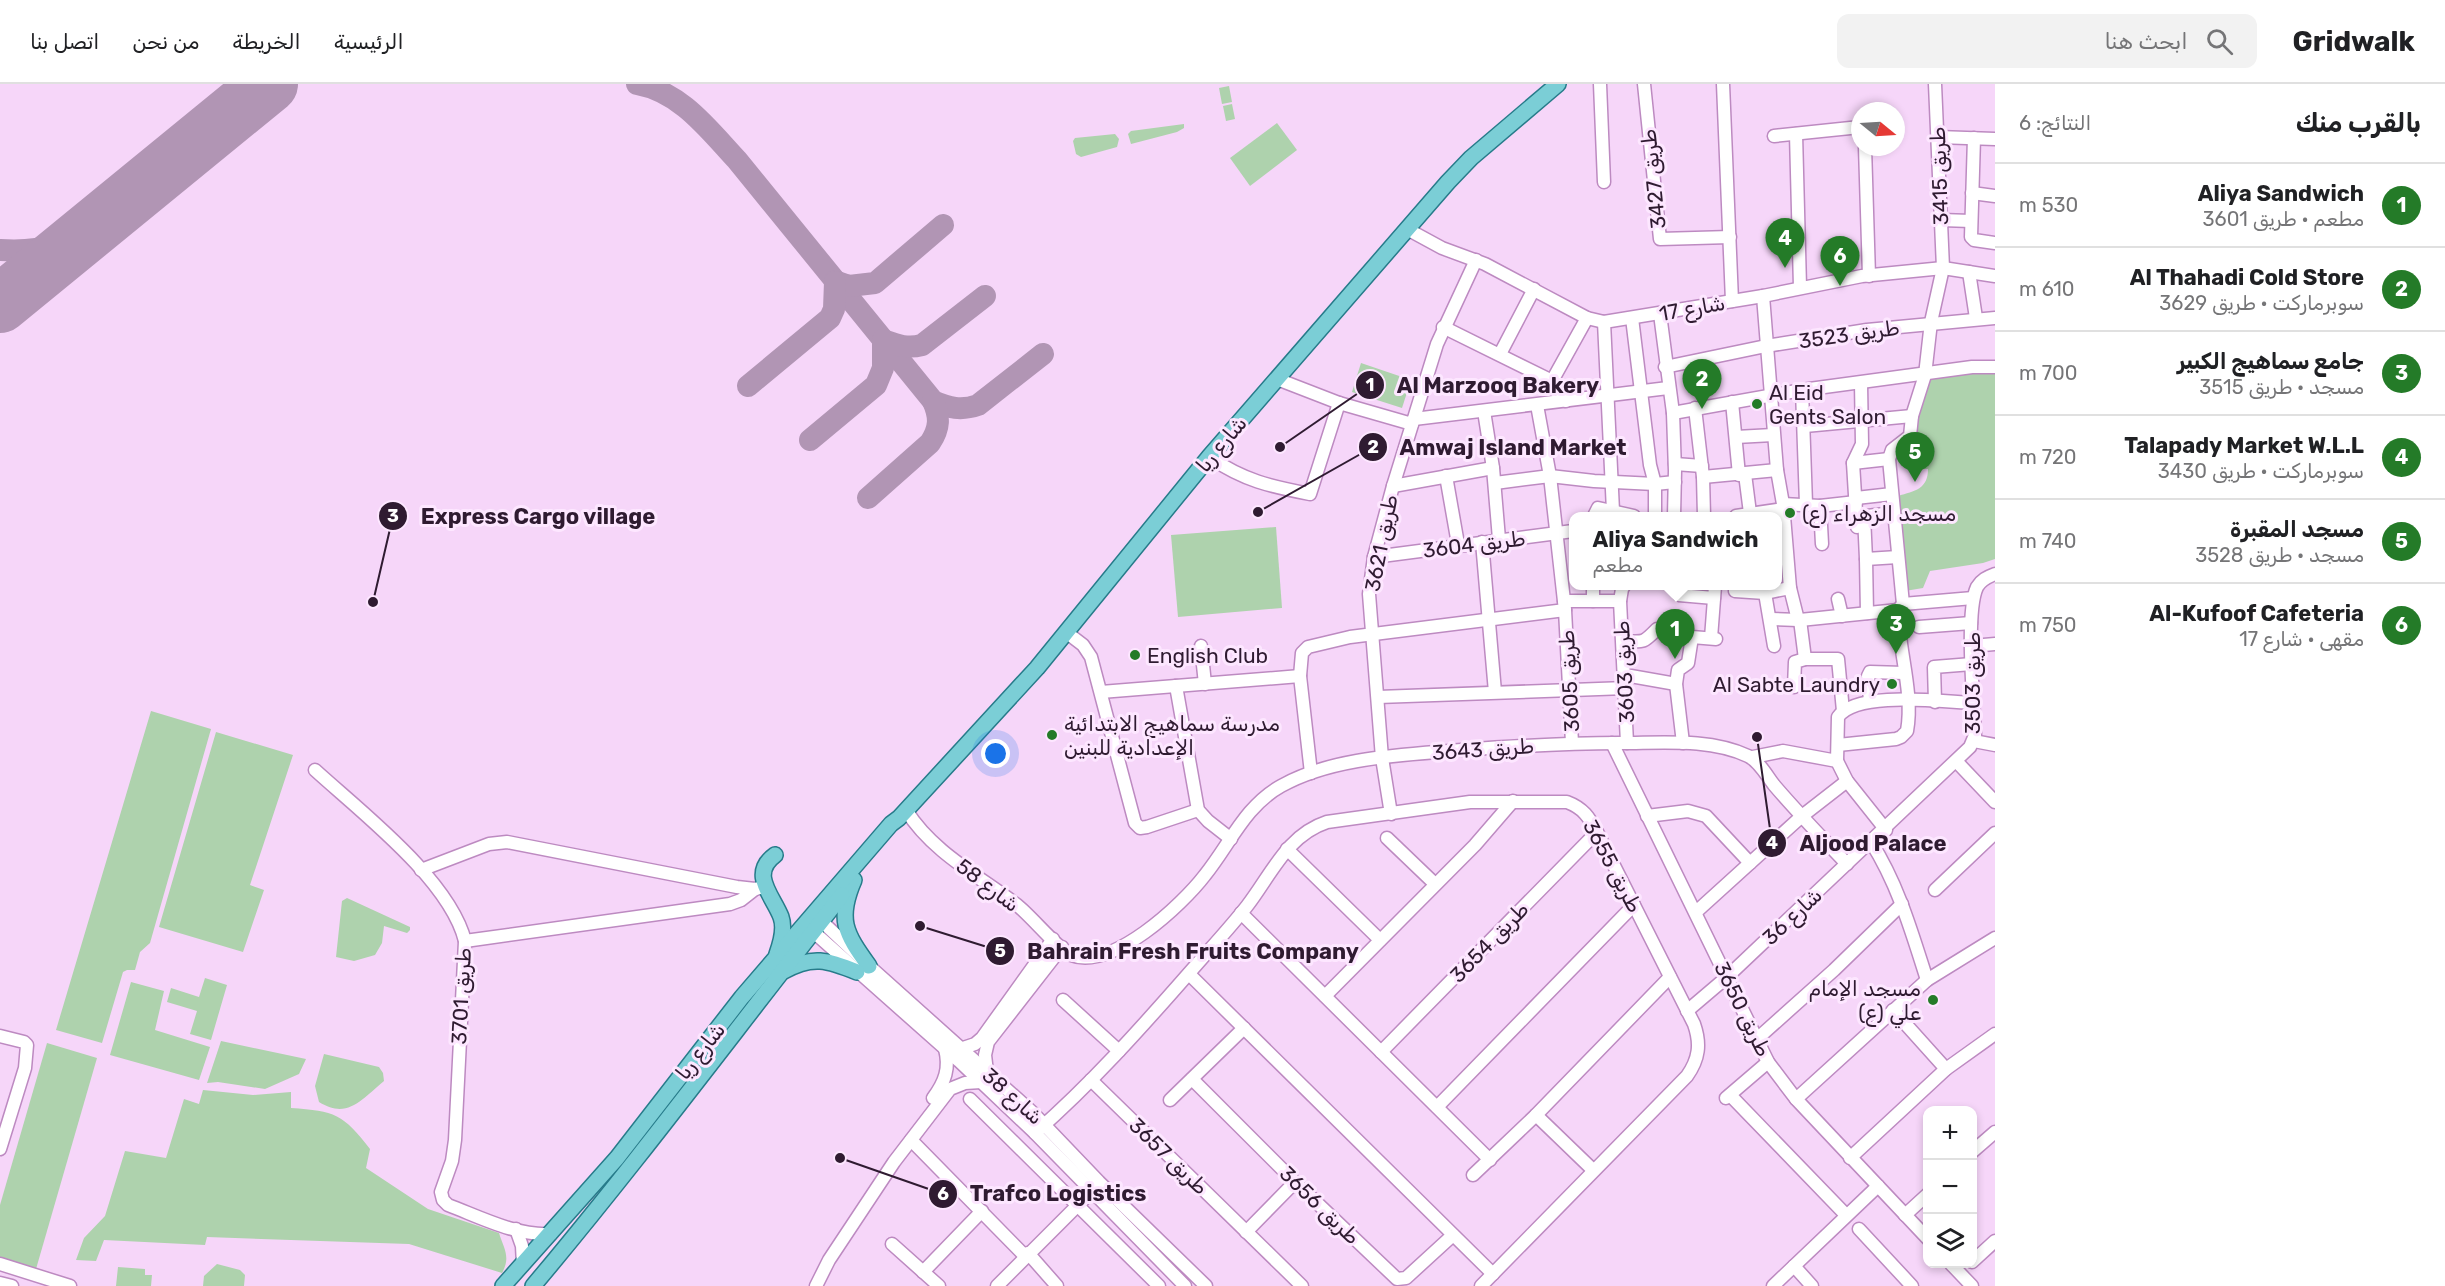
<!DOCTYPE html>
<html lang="ar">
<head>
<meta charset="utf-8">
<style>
  :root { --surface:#fff; --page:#f2f2f2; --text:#202124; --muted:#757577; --line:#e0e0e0; --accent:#247b28 }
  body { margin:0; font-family:Rubik,Cairo,sans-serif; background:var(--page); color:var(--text); direction:rtl }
  .controls { position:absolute; right:18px; bottom:18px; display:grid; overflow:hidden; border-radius:12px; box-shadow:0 3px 9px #0003 }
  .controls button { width:54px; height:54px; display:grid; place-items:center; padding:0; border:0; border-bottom:2px solid var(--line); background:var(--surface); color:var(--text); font:30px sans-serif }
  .compass { position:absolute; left:1851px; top:18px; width:54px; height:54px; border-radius:50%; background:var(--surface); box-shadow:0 3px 9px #0003; rotate:108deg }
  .you { position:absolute; left:996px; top:670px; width:21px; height:21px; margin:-15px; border:4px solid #fff; border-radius:50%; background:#1a73e8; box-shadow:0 0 0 9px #1a73e833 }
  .badge { display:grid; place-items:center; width:39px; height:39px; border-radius:50%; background:var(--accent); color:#fff; font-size:20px; font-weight:700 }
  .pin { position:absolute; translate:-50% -50px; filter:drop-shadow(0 2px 3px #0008) }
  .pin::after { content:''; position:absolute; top:32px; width:21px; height:18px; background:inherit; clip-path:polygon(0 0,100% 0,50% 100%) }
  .popup { position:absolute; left:1569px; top:428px; width:213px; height:78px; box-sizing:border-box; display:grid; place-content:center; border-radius:12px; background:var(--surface); filter:drop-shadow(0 2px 4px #0005); font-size:20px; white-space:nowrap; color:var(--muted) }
  .popup b { font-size:22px; color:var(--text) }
  .popup::after { content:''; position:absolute; left:50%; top:100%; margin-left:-12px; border:12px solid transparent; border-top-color:var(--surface) }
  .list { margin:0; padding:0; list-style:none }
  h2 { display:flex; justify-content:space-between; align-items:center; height:78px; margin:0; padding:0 24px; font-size:26px }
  h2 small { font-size:20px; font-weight:400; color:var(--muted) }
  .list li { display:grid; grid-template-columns:39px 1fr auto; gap:18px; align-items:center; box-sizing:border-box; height:84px; padding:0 24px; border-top:2px solid var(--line) }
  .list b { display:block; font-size:22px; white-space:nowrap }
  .list p { margin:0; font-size:20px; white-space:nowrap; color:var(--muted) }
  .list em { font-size:20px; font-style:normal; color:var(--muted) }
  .icon { flex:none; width:33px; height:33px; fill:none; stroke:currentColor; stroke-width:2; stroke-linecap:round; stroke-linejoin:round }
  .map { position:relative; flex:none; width:1995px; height:1202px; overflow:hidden; direction:ltr }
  header { display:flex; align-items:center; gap:36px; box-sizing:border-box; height:84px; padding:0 30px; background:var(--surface); border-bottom:2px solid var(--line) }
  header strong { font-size:28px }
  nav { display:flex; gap:33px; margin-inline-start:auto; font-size:21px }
  .search { width:420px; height:54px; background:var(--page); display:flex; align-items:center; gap:15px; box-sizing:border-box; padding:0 21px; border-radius:12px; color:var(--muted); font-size:22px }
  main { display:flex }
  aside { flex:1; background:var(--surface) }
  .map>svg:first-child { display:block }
  .green { fill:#aed2ad }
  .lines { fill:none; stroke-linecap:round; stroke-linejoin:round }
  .taxiway { stroke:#b195b4; stroke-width:22 }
  .runway { stroke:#b195b4; stroke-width:58 }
  .minor-casing { stroke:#bd8ac1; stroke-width:15 }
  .major-casing { stroke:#277b8a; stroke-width:18 }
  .minor { stroke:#fff; stroke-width:12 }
  .major { stroke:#7bced6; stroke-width:15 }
  .poi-dot { fill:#247b28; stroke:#fde7ff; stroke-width:2 }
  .labels { text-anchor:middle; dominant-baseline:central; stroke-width:6; stroke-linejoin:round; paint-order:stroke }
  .street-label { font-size:21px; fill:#2f1b31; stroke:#fde7ff }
  .poi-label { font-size:21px; fill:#2f1b31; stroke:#fde7ff; text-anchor:start }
  .leader { fill:none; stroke:#2f1b31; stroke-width:2 }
  .callout-dot { fill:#2f1b31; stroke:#fde7ff; stroke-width:2 }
  .mark-label { font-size:18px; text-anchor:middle; font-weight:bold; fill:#fff }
  .callout-label { font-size:22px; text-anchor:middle; font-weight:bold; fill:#2f1b31; stroke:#fde7ff; stroke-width:6; stroke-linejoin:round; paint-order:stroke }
</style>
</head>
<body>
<header>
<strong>Gridwalk</strong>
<div class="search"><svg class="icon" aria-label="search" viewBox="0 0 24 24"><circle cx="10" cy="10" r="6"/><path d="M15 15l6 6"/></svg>ابحث هنا</div>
<nav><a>الرئيسية</a><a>الخريطة</a><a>من نحن</a><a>اتصل بنا</a></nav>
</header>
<main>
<aside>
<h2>بالقرب منك<small>النتائج: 6</small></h2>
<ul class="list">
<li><span class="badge">1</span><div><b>Aliya Sandwich</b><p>مطعم · طريق 3601</p></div><em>530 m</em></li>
<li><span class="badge">2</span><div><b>Al Thahadi Cold Store</b><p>سوبرماركت · طريق 3629</p></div><em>610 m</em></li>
<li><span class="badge">3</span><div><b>جامع سماهيج الكبير</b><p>مسجد · طريق 3515</p></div><em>700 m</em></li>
<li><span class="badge">4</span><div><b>Talapady Market W.L.L</b><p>سوبرماركت · طريق 3430</p></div><em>720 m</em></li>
<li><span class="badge">5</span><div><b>مسجد المقبرة</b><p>مسجد · طريق 3528</p></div><em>740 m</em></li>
<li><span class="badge">6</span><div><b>Al-Kufoof Cafeteria</b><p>مقهى · شارع 17</p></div><em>750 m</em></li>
</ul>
</aside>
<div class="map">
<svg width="1995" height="1202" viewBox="0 0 1995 1202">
  <rect width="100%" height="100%" fill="#f6d6f9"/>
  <g class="green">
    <path d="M1229,2L1232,18L1222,20L1219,4Z"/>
    <path d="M1232,20L1235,35L1226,37L1223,22Z"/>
    <path d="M1277,39L1297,66L1250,102L1230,74Z"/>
    <path d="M1184,40V44L1177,48L1131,60L1128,50L1131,47Z"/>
    <path d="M1115,50L1119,55L1117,63L1081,73L1076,70L1073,57L1075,54Z"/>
    <path d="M1361,279L1411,296L1402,324L1352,308Z"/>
    <path d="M1995,283V475L1983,479L1930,487L1923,504L1905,507L1898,412C1915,407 1928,405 1928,385H1922L1915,339L1920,298L1953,289Z"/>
    <path d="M1276,443L1282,524L1178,533L1171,451Z"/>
    <path d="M151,627L211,645L150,859L140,868L135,886H127L123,888L102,959L56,946Z"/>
    <path d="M216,648L293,671L250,801L264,806L243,868L159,843Z"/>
    <path d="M347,814L410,843V846L407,849L384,842L382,859L375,871L354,877L336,873L342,817Z"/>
    <path d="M205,894L227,901L211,956L190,950L197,927L167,918L171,904L199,913Z"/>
    <path d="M131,898L164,907L155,946L210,963L199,996L110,971Z"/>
    <path d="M221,957L306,975L299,990L265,1005L218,998L207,999Z"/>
    <path d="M47,959L97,974L36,1185L0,1174V1121Z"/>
    <path d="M324,970L379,983L383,989L384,997C362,1015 348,1036 319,1018L315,1002Z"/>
    <path d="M203,1006L253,1011L291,1008V1024C335,1027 343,1030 370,1065L366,1084L428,1125L499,1149C504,1165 511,1173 502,1189L409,1160L207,1153L205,1161L104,1156L96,1177L76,1176L84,1154L105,1132L125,1067L166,1074L184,1015L199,1020Z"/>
    <path d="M217,1180L240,1186L245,1191L244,1202H203L204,1192Z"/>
    <path d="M118,1183L145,1185V1191H152L151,1202H116Z"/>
  </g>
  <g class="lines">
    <g class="taxiway">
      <path d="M637,0C681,8 708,45 737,76L933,317C949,324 961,327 978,321L1043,270"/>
      <path d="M0,166C47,169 67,159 106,134"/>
      <path d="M835,197L849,202L875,199L943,141"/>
      <path d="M748,302L830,234L834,225L835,198"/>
      <path d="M810,356L876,301L883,284V256C897,261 907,265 922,261L985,212"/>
      <path d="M868,414L930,359C940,344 940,333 933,317"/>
    </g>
    <path class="runway" d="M0,220L269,0"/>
    <g class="minor-casing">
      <g id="minor">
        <path d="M1600,0L1604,98"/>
        <path d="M1644,0L1660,155L1730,153"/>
        <path d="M1723,0L1732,217"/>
        <path d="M1796,50L1800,203"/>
        <path d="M1774,52L1860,43"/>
        <path d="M1938,53L1995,55"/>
        <path d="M1974,54L1971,153L1974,156L1995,159"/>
        <path d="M1865,63L1869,192"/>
        <path d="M1972,109L1995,112"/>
        <path d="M1941,136L1971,137"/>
        <path d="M1407,145L1442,164L1485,180L1587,234L1604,238L1763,212L1862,192L1943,184L1995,192"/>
        <path d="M1969,188L1976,234"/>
        <path d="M1763,212L1777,386L1783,420L1790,504L1798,536H1800L1805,575"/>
        <path d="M1660,230L1673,329L1675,387L1674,432"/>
        <path d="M1632,234L1650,381L1655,400V432"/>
        <path d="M1604,238L1613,427"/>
        <path d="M1443,243L1552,297L1560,306L1566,317"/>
        <path d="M1500,270L1534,205"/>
        <path d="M1665,283L1766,262L1867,246L1995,234"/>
        <path d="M1277,295L1339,319L1412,340"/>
        <path d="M1552,297L1587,234"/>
        <path d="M1802,306L1806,420"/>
        <path d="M1732,318L1739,391"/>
        <path d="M1537,321L1550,392L1565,526L1572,659"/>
        <path d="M1695,324L1703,393L1704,432"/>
        <path d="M1484,327L1493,384L1499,455"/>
        <path d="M1673,329L1802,306L1972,283H1995"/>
        <path d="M1414,335L1668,304"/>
        <path d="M1805,342L1912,332"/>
        <path d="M1736,353L1773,351"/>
        <path d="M1209,373C1245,397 1269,402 1310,410L1339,319"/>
        <path d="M1853,379L1889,375"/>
        <path d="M1675,380L1702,382"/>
        <path d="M1745,390L1750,429"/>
        <path d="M1446,392L1458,460"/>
        <path d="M1703,393L1777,386"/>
        <path d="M1495,399L1550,392L1594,397L1655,400L1675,398"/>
        <path d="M1393,402L1493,384"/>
        <path d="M1856,414L1892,410"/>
        <path d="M1783,420L1820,422L1856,418"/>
        <path d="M1820,422L1822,460"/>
        <path d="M1594,432L1598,424L1634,432"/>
        <path d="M1736,432L1783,425"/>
        <path d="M1864,432L1866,475L1898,473"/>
        <path d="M1858,433L1893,429"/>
        <path d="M1857,443L1853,379L1862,360L1861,299"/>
        <path d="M1482,458L1495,608"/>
        <path d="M1374,473L1573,447"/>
        <path d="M1866,475L1867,529"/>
        <path d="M1736,502L1735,507L1765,509L1790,504"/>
        <path d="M1765,509L1774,562"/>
        <path d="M1679,511L1714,514"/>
        <path d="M1838,515L1842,532"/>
        <path d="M1564,517H1620L1622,505L1624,502"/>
        <path d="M1593,517V502"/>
        <path d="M1620,517L1627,659"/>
        <path d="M1903,520L1889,375L1892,366L1910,352L1912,332L1925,291L1931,238L1943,184L1935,0"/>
        <path d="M1903,520L1973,514"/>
        <path d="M1770,535L1798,536"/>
        <path d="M1800,536L1898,526"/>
        <path d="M1919,543L1971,539"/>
        <path d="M1066,548L1083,561L1091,573L1135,739L1140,744L1147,743L1198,726"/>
        <path d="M1711,554L1715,502"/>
        <path d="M1624,557C1645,558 1643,559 1657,545L1680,546"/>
        <path d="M1201,562L1205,600"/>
        <path d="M1972,562L1995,560"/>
        <path d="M1625,591L1676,600"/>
        <path d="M1176,602L1198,726L1208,737L1231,755"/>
        <path d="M1794,603L1795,578L1805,575H1838L1843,627"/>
        <path d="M1101,608L1300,592"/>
        <path d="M1378,613L1626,604"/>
        <path d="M1870,617L1868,592L1870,588L1904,589"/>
        <path d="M1935,618L1934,583L1972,580"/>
        <path d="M1974,657L1995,661"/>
        <path d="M1612,659L1768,978L1796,1015L1928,1155"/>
        <path d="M1683,659L1676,600L1678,586L1688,579L1692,553L1716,555"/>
        <path d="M1838,661L1896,655L1901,653L1907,647C1914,608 1898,565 1898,526L1903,520"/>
        <path d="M1753,673L1783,667L1837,677"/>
        <path d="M1957,678L1995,718"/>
        <path d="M315,686C361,728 450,796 465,857L455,1056L452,1077L441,1108L443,1116L448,1121C480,1133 516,1152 551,1150"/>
        <path d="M1311,689L1300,592L1302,569L1308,563L1350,553L1565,526"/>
        <path d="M906,726C932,768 979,792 1017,821C1031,832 1059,866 1071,871C1112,887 1182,821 1205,791C1230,760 1245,722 1281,702C1332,673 1405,671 1462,666C1515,662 1567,659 1620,659C1662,659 1710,654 1748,672C1759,677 1767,692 1774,701C1797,728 1822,754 1847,780"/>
        <path d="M1391,730L1382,674L1369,510L1374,473L1393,402L1437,260L1476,176"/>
        <path d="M1647,732L1688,727L1706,732L1750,779"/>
        <path d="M1886,746L1847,697L1837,677L1838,633C1857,606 1943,618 1974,619"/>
        <path d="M1387,754L1435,800"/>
        <path d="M1871,758C1898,800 1912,849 1927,896"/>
        <path d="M1287,765L1380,856"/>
        <path d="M421,786L489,760L507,758L737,803L755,805L765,803"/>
        <path d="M1935,806L1995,749"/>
        <path d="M1696,828L1802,732L1847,697"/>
        <path d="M1241,829L1490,1076"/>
        <path d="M815,831L869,882L1032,1028L1099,1098L1206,1202"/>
        <path d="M808,843L959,977L1035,1049L1185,1202"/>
        <path d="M465,857L730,820L741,816L755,805"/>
        <path d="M1189,890L1493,1190"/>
        <path d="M1325,912L1475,761L1513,717"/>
        <path d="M1063,916L1119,967"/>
        <path d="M1893,926L1946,985"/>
        <path d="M1687,927L1727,893L1970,663L1975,651C1974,619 1965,529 1977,503C1981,496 1987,493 1995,490"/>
        <path d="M0,952L24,958L27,961L25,984L0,1065"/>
        <path d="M1758,954L1834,886L1902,820"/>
        <path d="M960,965L975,960L982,954L1053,855"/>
        <path d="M1381,968L1597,748"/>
        <path d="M987,988L985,971L988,958L1062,863"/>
        <path d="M1192,995L1295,1098L1397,1195L1406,1194L1453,1151"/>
        <path d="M1091,996L1302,1202"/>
        <path d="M1730,1011L1846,1131"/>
        <path d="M933,1014C945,998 950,984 945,965"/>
        <path d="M1726,1014L1768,978"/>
        <path d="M970,1015L1159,1202"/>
        <path d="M1796,1015L1927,896L1995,854"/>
        <path d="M1170,1016L1244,944"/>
        <path d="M1437,1023L1634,821"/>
        <path d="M1536,1031L1593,1086"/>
        <path d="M1035,1049C1091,1000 1141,944 1190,888C1209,866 1229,845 1247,822C1271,791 1287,751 1327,738L1470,718H1567C1583,724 1589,733 1597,748L1694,940C1701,960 1699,975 1687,992L1481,1202"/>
        <path d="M911,1056L1025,1172"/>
        <path d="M1972,1068L1995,1048"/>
        <path d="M1850,1074L1946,985L1995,950"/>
        <path d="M1473,1091L1536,1031L1670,893"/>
        <path d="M1905,1131L1928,1110"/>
        <path d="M516,1145L522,1162L523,1181"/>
        <path d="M1859,1145L1912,1202"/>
        <path d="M1246,1148L1295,1098"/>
        <path d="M892,1160L939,1202"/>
        <path d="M1028,1169L1057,1202"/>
        <path d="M1972,1178L1995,1157"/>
        <path d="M0,1180L70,1202"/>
        <path d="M1951,1180L1972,1202"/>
        <path d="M1794,1182L1812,1202"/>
        <path d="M923,1188L982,1127"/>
        <path d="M0,1199L12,1202"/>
        <path d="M816,1202L829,1176L894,1078L950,1005L965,999L981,998"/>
        <path d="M997,1202L1092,1107"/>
        <path d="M1773,1202L1878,1102"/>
      </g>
    </g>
    <g class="major-casing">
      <g id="major">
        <path d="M775,771C749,790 773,812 781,833C785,844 781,859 777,870"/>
        <path d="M854,796C837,835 845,849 869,882"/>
        <path d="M784,887C812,871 828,876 857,888"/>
        <path d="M503,1202L617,1074L742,913L891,740L899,734L1037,584L1209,373L1448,98L1471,74L1558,0"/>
        <path d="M533,1202C640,1075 739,941 842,811"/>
      </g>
    </g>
    <use href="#minor" class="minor"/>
    <use href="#major" class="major"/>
  </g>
  <g class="poi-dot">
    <circle cx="1757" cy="320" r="6"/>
    <circle cx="1790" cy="429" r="6"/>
    <circle cx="1135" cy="571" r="6"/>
    <circle cx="1892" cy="600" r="6"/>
    <circle cx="1052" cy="651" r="6"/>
    <circle cx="1933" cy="916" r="6"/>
  </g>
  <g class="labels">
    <g class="street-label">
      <text transform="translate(1939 92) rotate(-92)">طريق 3415</text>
      <text transform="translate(1653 95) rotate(-96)">طريق 3427</text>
      <text transform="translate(1692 224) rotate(-10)">شارع 17</text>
      <text transform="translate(1849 250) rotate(-8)">طريق 3523</text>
      <text transform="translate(1221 360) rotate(-50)">شارع ريا</text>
      <text transform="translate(1381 459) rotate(-79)">طريق 3621</text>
      <text transform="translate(1474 460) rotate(-7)">طريق 3604</text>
      <text transform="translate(1624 588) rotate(-93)">طريق 3603</text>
      <text transform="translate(1569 597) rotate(-93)">طريق 3605</text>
      <text transform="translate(1972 599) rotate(-90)">طريق 3503</text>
      <text transform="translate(1483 665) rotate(-4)">طريق 3643</text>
      <text transform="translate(1613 782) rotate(62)">طريق 3655</text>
      <text transform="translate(988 801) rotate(37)">شارع 58</text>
      <text transform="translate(1792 832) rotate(-43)">شارع 36</text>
      <text transform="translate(1489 858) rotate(-46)">طريق 3654</text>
      <text transform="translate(461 912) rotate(-87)">طريق 3701</text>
      <text transform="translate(1743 925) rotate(64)">طريق 3650</text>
      <text transform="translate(700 967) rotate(-52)">شارع ريا</text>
      <text transform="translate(1013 1012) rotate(42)">شارع 38</text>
      <text transform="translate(1169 1072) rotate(44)">طريق 3657</text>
      <text transform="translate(1320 1121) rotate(44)">طريق 3656</text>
    </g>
    <g class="poi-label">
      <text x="1769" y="308">Al Eid<tspan x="1769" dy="24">Gents Salon</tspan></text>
      <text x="1802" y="429">مسجد الزهراء (ع)</text>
      <text x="1147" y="571">English Club</text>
      <text x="1880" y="600" text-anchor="end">Al Sabte Laundry</text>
      <text x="1064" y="639">مدرسة سماهيج الابتدائية<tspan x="1064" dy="24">الإعدادية للبنين</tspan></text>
      <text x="1921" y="904" text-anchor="end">مسجد الإمام<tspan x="1921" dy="24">علي (ع)</tspan></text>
    </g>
  </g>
  <path class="leader" d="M1280 363L1370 301M1258 428L1373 363M373 518L393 432M1757 653L1772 759M920 842L1000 867M840 1074L943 1110"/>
  <g class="callout-dot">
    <circle cx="1280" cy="363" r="6"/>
    <circle cx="1258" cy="428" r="6"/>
    <circle cx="373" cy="518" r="6"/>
    <circle cx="1757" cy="653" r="6"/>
    <circle cx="920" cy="842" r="6"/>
    <circle cx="840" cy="1074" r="6"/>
    <circle cx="1370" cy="301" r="15"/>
    <circle cx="1373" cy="363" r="15"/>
    <circle cx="393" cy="432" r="15"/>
    <circle cx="1772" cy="759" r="15"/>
    <circle cx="1000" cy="867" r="15"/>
    <circle cx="943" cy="1110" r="15"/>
  </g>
  <g class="mark-label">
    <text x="1370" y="307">1</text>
    <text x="1373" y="369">2</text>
    <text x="393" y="438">3</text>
    <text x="1772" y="765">4</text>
    <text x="1000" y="873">5</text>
    <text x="943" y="1116">6</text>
  </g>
  <g class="callout-label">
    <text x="1498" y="309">Al Marzooq Bakery</text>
    <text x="1513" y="371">Amwaj Island Market</text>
    <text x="538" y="440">Express Cargo village</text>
    <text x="1873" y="767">Aljood Palace</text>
    <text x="1193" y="875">Bahrain Fresh Fruits Company</text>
    <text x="1058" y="1117">Trafco Logistics</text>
  </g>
</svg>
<div class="controls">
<button>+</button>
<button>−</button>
<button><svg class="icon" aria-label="layers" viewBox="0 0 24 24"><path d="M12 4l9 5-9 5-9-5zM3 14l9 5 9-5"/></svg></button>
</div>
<svg class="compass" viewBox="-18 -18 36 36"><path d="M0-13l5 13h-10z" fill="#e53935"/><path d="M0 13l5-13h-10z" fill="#757577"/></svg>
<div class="you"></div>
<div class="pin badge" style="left:1675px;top:575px">1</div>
<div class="popup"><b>Aliya Sandwich</b>مطعم</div>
<div class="pin badge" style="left:1702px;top:325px">2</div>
<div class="pin badge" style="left:1896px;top:570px">3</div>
<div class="pin badge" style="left:1785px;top:184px">4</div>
<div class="pin badge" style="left:1915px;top:398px">5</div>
<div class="pin badge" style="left:1840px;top:202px">6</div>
</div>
</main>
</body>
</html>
